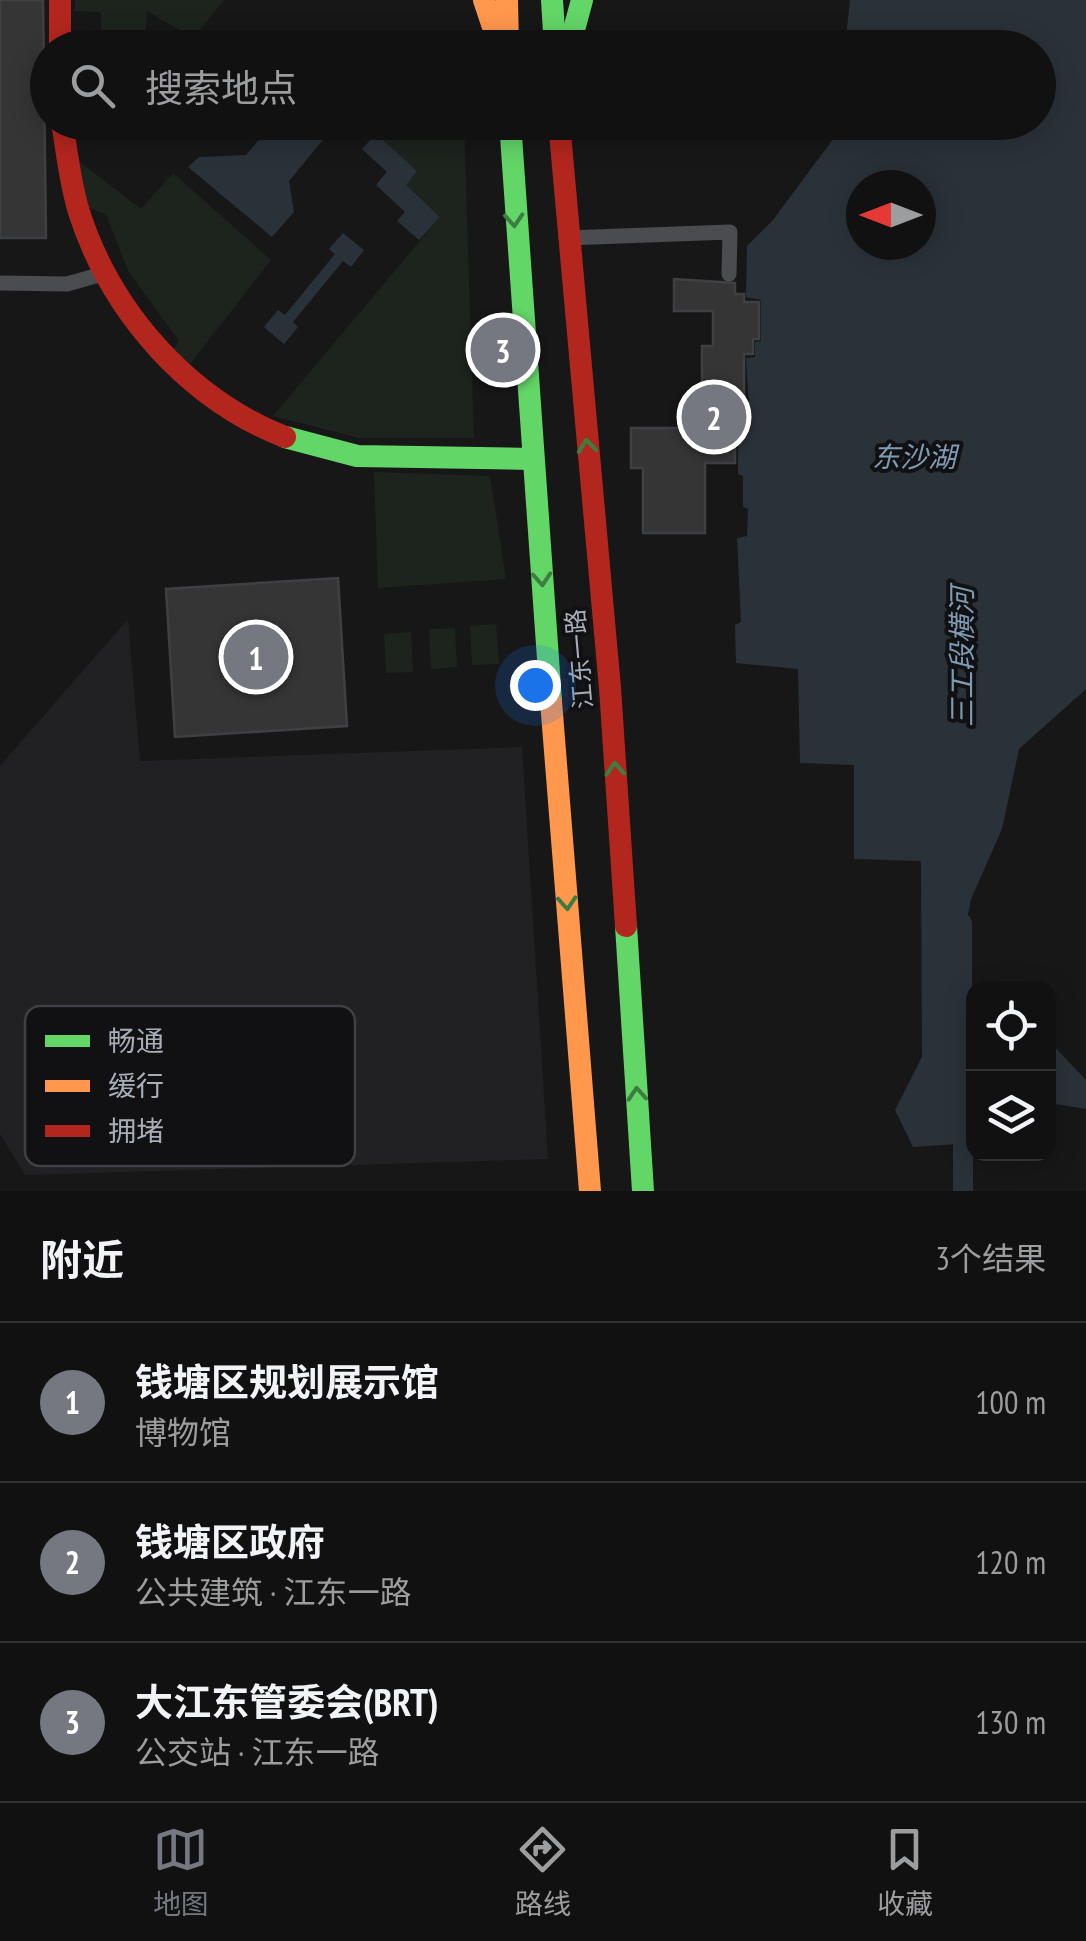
<!DOCTYPE html>
<html lang="zh">
<head>
<meta charset="utf-8">
<style>
  :root { --surface:#111; --page:#1e1f1f; --text:#f1f3f6; --muted:#9c9d9f; --line:#303131; --accent:#757880 }
  body { margin:0; font-family:"PT Sans Narrow","Noto Sans SC",sans-serif; background:var(--page); color:var(--text) }
  .controls { position:absolute; right:30px; bottom:30px; display:grid; overflow:hidden; border-radius:20px; box-shadow:0 5px 25px #0003 }
  .controls button { width:90px; height:90px; display:grid; place-items:center; padding:0; border:0; border-bottom:2px solid var(--line); background:var(--surface); color:var(--text); font:50px sans-serif }
  .compass { position:absolute; left:846px; top:170px; width:90px; height:90px; border-radius:50%; background:var(--surface); box-shadow:0 5px 25px #0003; rotate:270deg }
  .you { position:absolute; left:535px; top:685px; width:35px; height:35px; margin:-25px; border:8px solid #fff; border-radius:50%; background:#1a73e8; box-shadow:0 0 0 15px #1a73e833 }
  .badge { display:grid; place-items:center; width:65px; height:65px; border-radius:50%; background:var(--accent); color:#fff; font-size:32px; font-weight:700 }
  .pin { position:absolute; translate:-50% -50%; border:5px solid #fff; box-shadow:0 2px 10px #0006 }
  .list { margin:0; padding:0; list-style:none }
  h2 { display:flex; justify-content:space-between; align-items:center; height:130px; margin:0; padding:0 40px; font-size:42px }
  h2 small { font-size:32px; font-weight:400; color:var(--muted) }
  .list li { display:grid; grid-template-columns:65px 1fr auto; gap:30px; align-items:center; box-sizing:border-box; height:160px; padding:0 40px; border-top:2px solid var(--line) }
  .list b { display:block; font-size:38px; white-space:nowrap }
  .list p { margin:0; font-size:32px; white-space:nowrap; color:var(--muted) }
  .list em { font-size:32px; font-style:normal; color:var(--muted) }
  .icon { flex:none; width:55px; height:55px; fill:none; stroke:currentColor; stroke-width:2; stroke-linecap:round; stroke-linejoin:round }
  .map { position:relative; flex:none; width:1086px; height:1191px; overflow:hidden }
  .search { position:absolute; background:var(--surface); box-shadow:0 5px 25px #0003; left:30px; right:30px; top:30px; height:110px; display:flex; align-items:center; gap:25px; box-sizing:border-box; padding:0 35px; border-radius:55px; color:var(--muted); font-size:38px }
  .sheet { height:610px; background:var(--surface) }
  nav { display:flex; justify-content:space-around; align-items:center; box-sizing:border-box; height:140px; border-top:2px solid var(--line); background:var(--surface); font-size:28px; color:var(--muted) }
  nav a { display:grid; justify-items:center; gap:5px }
  nav .on { color:var(--accent) }
  .map>svg:first-child { display:block }
  .built { fill:#212123 }
  .green { fill:#1d241e }
  .water { fill:#2a3239; fill-rule:evenodd }
  .lines { fill:none; stroke-linecap:round; stroke-linejoin:round }
  .canal { stroke:#2a3239; stroke-width:20 }
  .building { fill:#353536; stroke:#3f4043; stroke-width:2.5 }
  .street { stroke:#4b4c50; stroke-width:15 }
  .fast { stroke:#63d668; stroke-width:22 }
  .slow { stroke:#ff974d; stroke-width:22 }
  .jam { stroke:#b3261e; stroke-width:22 }
  .oneway { stroke:#3e7d42 }
  .labels { text-anchor:middle; dominant-baseline:central; stroke-width:8; stroke-linejoin:round; paint-order:stroke }
  .street-label { font-size:25px; fill:#a8adb8; stroke:#111113 }
  .water-label { font-size:28px; font-style:italic; fill:#7f9bb3; stroke:#111113 }
  .key { fill:#111113; stroke:#3e4045; stroke-width:2.5 }
  .key-label { font-size:28px; fill:#a8adb8 }
</style>
</head>
<body>
<div class="map">
<svg width="1086" height="1191" viewBox="0 0 1086 1191">
  <rect width="100%" height="100%" fill="#171717"/>
  <path class="built" d="M128,619L140,761L522,747L548,1159L25,1175L0,1134V766Z"/>
  <g class="green">
    <path d="M75,0H224L193,38L147,11L145,48L101,47V12L75,11Z"/>
    <path d="M385,123H464L474,438H359L273,416L440,217L405,185L417,171L376,134Z"/>
    <path d="M76,159L141,209L173,173L271,260L190,364L172,350L179,341L128,271L106,214L89,208Z"/>
    <path d="M374,472L490,476L506,579L378,588Z"/>
    <path d="M496,624L499,664L472,665L470,626Z"/>
    <path d="M455,628L457,667L431,669L429,629Z"/>
    <path d="M411,632L413,672L386,673L384,634Z"/>
  </g>
  <g class="water">
    <path d="M850,0H1086V689L1019,749L1002,829L971,899L960,957L968,1006L973,1010V1143L913,1147L895,1110L922,1057L921,861L854,859V765L800,763L798,669L736,663L735,625L741,622L737,538L747,536L748,509L743,507V476L738,474V410L749,407L746,358L755,357V342L761,341V300L746,297L747,246L773,220L845,123L1038,122V48L845,47ZM861,185H921V245H861Z"/>
    <path d="M273,123H337L289,181L294,212L272,237L188,167L199,157L246,155Z"/>
    <path d="M376,134L417,171L406,185L440,217L419,240L397,221L405,212L376,185L387,172L362,149Z"/>
    <path d="M343,233L364,250L351,267L343,261L293,322L298,327L284,344L264,327L278,310L285,315L335,254L329,249Z"/>
    <path d="M1048,1040L1086,1080V1109L1049,1103Z"/>
  </g>
  <g class="lines">
    <g class="canal">
      <path d="M962,923V994"/>
      <path d="M963,1118V1191"/>
    </g>
  </g>
  <g class="building">
    <path d="M0,0H43L46,238H0Z"/>
    <path d="M674,279L735,283V294H744V302H759V339H753V354H744V406H735V463H705V533H643V468H631V428H692V393H702V346H713V311H674Z"/>
    <path d="M338,578L347,726L175,737L166,589Z"/>
  </g>
  <g class="lines">
    <g class="street">
      <path d="M566,238L730,232L729,274"/>
      <path d="M0,283L67,284L106,273"/>
    </g>
    <g class="fast">
      <path d="M552,0L555,48"/>
      <path d="M569,48L582,0"/>
      <path d="M510,122L551,701"/>
      <path d="M285,437L357,456L532,459"/>
      <path d="M626,926L643,1191"/>
    </g>
    <g class="slow">
      <path d="M484,0L500,48"/>
      <path d="M507,0L508,46"/>
      <path d="M551,701L590,1191"/>
    </g>
    <g class="jam">
      <path d="M60,0V48"/>
      <path d="M62,122C67,152 70,183 79,212C111,312 188,399 285,437"/>
      <path d="M559,122L610,688L626,926"/>
    </g>
  </g>
  <defs><path id="oneway-chevron" d="M-2-3.5L2.5 0L-2 3.5" fill="none" stroke-width="1.6" stroke-linecap="round" stroke-linejoin="round" transform="scale(2.5)"/></defs>
  <g class="oneway">
    <use href="#oneway-chevron" transform="translate(514 220) rotate(86)"/>
    <use href="#oneway-chevron" transform="translate(587 446) rotate(-96)"/>
    <use href="#oneway-chevron" transform="translate(542 579) rotate(86)"/>
    <use href="#oneway-chevron" transform="translate(615 769) rotate(-94)"/>
    <use href="#oneway-chevron" transform="translate(567 903) rotate(86)"/>
    <use href="#oneway-chevron" transform="translate(637 1094) rotate(-94)"/>
  </g>
  <g class="labels">
    <g class="street-label">
      <text transform="translate(579 659) rotate(-95)">江东一路</text>
    </g>
    <g class="water-label">
      <text x="914" y="456">东沙湖</text>
      <text transform="translate(961 657) rotate(-90)">三工段横河</text>
    </g>
  </g>
  <rect x="25" y="1006" width="330" height="160" rx="15" class="key"/>
  <rect x="45" y="1035" width="45" height="12" fill="#63d668"/>
  <rect x="45" y="1080" width="45" height="12" fill="#ff974d"/>
  <rect x="45" y="1125" width="45" height="12" fill="#b3261e"/>
  <g class="key-label">
    <text x="108" y="1051">畅通</text>
    <text x="108" y="1096">缓行</text>
    <text x="108" y="1141">拥堵</text>
  </g>
</svg>
<div class="controls">
<button><svg class="icon" aria-label="locate" viewBox="0 0 24 24"><circle cx="12" cy="12" r="6"/><path d="M12 2v4M12 18v4M2 12h4M18 12h4"/></svg></button>
<button><svg class="icon" aria-label="layers" viewBox="0 0 24 24"><path d="M12 4l9 5-9 5-9-5zM3 14l9 5 9-5"/></svg></button>
</div>
<svg class="compass" viewBox="-18 -18 36 36"><path d="M0-13l5 13h-10z" fill="#e53935"/><path d="M0 13l5-13h-10z" fill="#9c9d9f"/></svg>
<div class="you"></div>
<div class="pin badge" style="left:256px;top:657px">1</div>
<div class="pin badge" style="left:714px;top:417px">2</div>
<div class="pin badge" style="left:503px;top:350px">3</div>
<div class="search"><svg class="icon" aria-label="search" viewBox="0 0 24 24"><circle cx="10" cy="10" r="6"/><path d="M15 15l6 6"/></svg>搜索地点</div>
</div>
<section class="sheet">
<h2>附近<small>3个结果</small></h2>
<ul class="list">
<li><span class="badge">1</span><div><b>钱塘区规划展示馆</b><p>博物馆</p></div><em>100 m</em></li>
<li><span class="badge">2</span><div><b>钱塘区政府</b><p>公共建筑 · 江东一路</p></div><em>120 m</em></li>
<li><span class="badge">3</span><div><b>大江东管委会(BRT)</b><p>公交站 · 江东一路</p></div><em>130 m</em></li>
</ul>
</section>
<nav>
<a class="on"><svg class="icon" aria-label="map" viewBox="0 0 24 24"><path d="M3 6l6-2 6 2 6-2v14l-6 2-6-2-6 2zM9 4v14M15 6v14"/></svg>地图</a>
<a><svg class="icon" aria-label="directions" viewBox="0 0 24 24"><path d="M12 3l9 9-9 9-9-9zM9 14v-3h6M13 9l2 2-2 2"/></svg>路线</a>
<a><svg class="icon" aria-label="saved" viewBox="0 0 24 24"><path d="M7 4h10v16l-5-4-5 4z"/></svg>收藏</a>
</nav>
</body>
</html>
